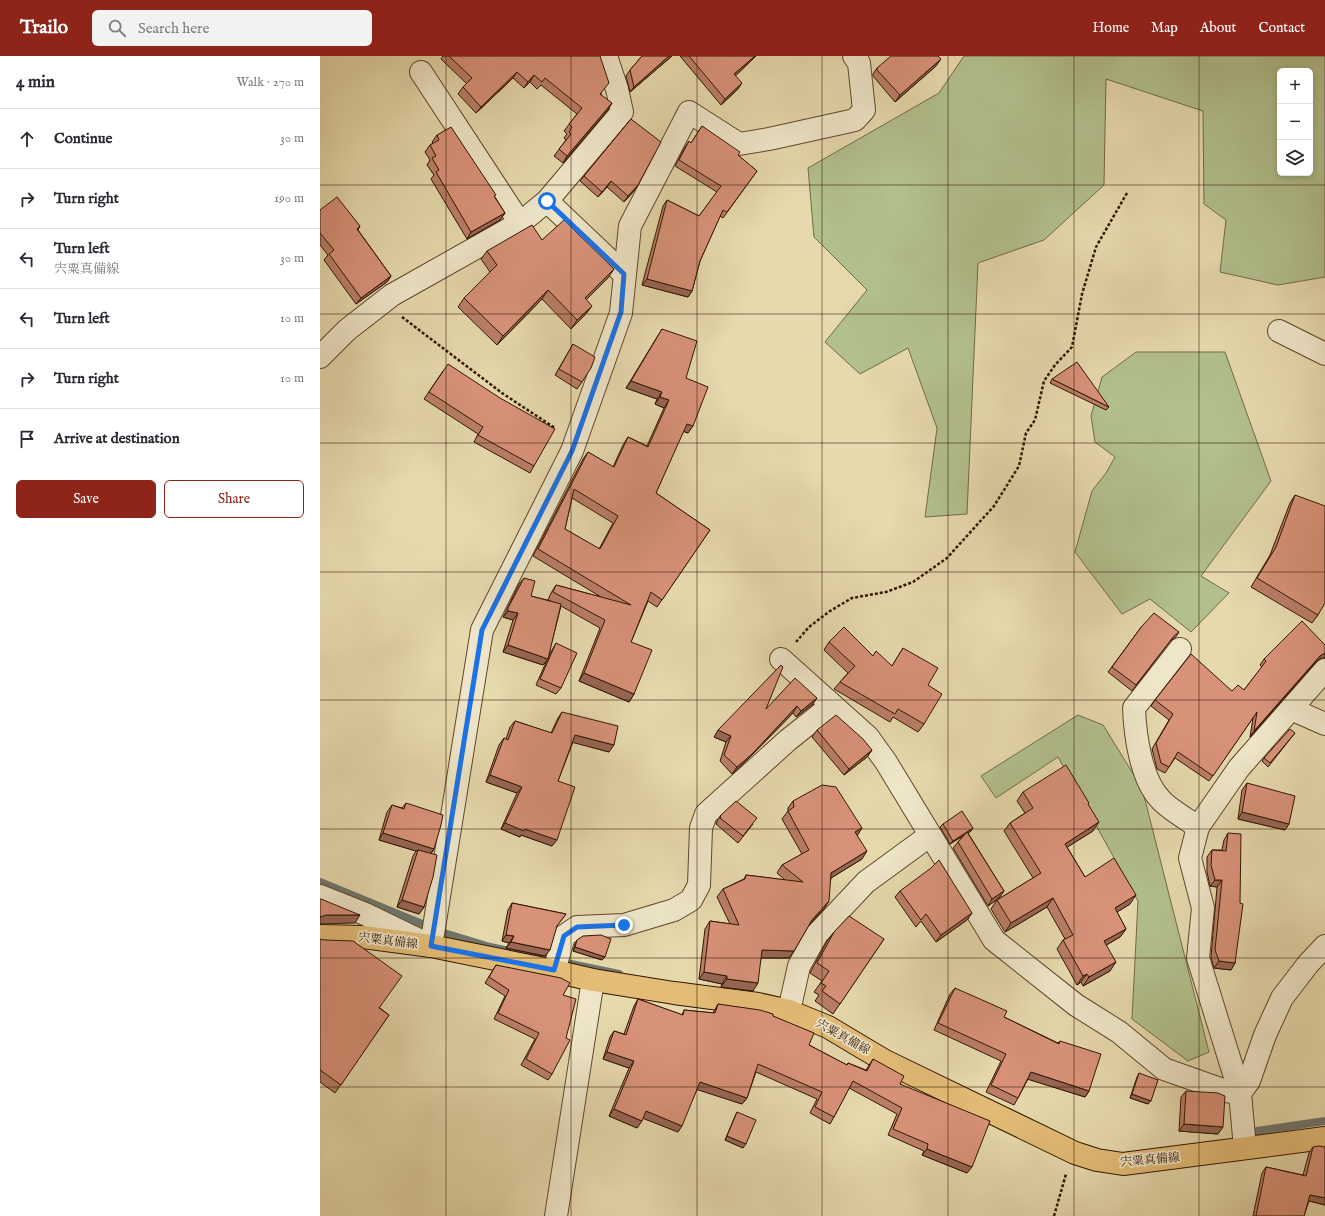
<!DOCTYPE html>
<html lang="en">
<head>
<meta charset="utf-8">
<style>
  :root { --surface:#fff; --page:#f2f2f3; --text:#2b2b33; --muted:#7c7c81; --line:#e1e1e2; --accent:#8f2418 }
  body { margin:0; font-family:"IM FELL English","Noto Serif JP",serif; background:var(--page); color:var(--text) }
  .controls { position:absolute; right:12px; top:12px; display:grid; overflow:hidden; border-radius:6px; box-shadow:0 2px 6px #0003 }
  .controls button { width:36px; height:36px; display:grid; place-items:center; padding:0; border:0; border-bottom:1px solid var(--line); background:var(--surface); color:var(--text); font:20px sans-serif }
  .stop { position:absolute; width:12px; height:12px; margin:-9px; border:3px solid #1a73e8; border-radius:50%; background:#fff }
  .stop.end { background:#1a73e8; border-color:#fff; box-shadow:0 1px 4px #0008 }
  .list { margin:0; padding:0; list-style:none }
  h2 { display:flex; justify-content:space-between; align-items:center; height:52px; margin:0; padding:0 16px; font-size:17px }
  h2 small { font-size:13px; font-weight:400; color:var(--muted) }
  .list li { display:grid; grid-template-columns:26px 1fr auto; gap:12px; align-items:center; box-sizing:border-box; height:60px; padding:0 16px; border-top:1px solid var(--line) }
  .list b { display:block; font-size:15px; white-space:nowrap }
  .list p { margin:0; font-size:13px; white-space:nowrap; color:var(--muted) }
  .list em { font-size:13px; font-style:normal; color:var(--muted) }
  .actions { display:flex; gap:8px; padding:12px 16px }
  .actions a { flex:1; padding:9px 0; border:1px solid var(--accent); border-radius:6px; text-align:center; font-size:14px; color:var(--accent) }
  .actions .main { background:var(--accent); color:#fff }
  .icon { flex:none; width:22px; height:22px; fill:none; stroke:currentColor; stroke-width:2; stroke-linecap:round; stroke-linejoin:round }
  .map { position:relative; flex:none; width:1005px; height:1160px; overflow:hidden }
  header { display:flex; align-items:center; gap:24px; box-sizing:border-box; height:56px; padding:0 20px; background:var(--accent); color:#fff }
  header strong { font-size:19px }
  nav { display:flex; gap:22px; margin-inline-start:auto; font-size:14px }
  .search { width:280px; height:36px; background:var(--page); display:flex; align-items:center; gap:10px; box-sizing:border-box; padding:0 14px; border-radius:6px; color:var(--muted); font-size:15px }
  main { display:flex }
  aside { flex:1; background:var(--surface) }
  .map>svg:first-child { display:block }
  .green { fill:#b2c08c; stroke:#726a47; fill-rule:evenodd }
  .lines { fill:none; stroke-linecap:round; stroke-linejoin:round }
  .stream { stroke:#71766d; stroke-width:8 }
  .minor-casing { stroke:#5f462c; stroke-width:24 }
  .major-casing { stroke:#321502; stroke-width:24 }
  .path { stroke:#321502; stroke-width:2.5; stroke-dasharray:3 2; stroke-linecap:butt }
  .minor { stroke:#efe6c9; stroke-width:22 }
  .major { stroke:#e3bc76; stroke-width:22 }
  .wall { fill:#ba7e67; stroke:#321502; fill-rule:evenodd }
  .shaded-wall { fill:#976654; stroke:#321502 }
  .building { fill:#d89278; stroke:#321502; fill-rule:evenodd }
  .route { stroke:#1a73e8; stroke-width:5 }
  .grid { fill:none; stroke:#321502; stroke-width:1; stroke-opacity:0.55 }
  .labels { text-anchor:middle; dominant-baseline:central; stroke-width:3.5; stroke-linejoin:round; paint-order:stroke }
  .street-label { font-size:12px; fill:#321502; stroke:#efe6c9 }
</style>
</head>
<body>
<header>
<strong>Trailo</strong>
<div class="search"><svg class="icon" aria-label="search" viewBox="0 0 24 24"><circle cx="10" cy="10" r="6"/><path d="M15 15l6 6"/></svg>Search here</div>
<nav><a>Home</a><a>Map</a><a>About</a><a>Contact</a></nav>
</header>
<main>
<aside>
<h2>4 min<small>Walk · 270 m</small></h2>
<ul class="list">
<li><svg class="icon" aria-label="ahead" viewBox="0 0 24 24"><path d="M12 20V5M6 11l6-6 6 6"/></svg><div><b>Continue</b></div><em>30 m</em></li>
<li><svg class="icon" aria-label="right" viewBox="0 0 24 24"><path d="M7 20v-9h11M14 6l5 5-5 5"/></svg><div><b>Turn right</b></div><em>190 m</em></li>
<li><svg class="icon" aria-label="left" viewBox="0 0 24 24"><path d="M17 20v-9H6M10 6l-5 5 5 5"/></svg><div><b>Turn left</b><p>宍粟真備線</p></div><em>30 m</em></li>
<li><svg class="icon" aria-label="left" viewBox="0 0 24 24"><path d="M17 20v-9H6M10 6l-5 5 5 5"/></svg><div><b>Turn left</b></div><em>10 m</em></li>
<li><svg class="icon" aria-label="right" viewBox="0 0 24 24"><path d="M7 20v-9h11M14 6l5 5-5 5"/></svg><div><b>Turn right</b></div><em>10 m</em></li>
<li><svg class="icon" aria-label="arrive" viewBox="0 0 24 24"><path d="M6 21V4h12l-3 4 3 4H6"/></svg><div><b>Arrive at destination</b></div></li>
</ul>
<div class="actions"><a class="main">Save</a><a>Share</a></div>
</aside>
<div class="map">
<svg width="1005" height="1160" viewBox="0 0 1005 1160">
  <rect width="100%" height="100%" fill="#e6d9ac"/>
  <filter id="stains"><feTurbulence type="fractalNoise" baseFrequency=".005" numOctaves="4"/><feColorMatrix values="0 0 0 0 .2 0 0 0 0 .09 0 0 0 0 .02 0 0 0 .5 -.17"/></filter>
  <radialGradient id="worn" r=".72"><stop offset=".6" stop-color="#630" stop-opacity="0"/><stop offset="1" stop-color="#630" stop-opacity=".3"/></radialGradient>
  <g class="green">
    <path d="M644,0H1005V221L958,229L900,216L906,164L884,148L883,55L786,23L784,129L724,184L658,207L647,458L605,461L617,372L588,292L540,318L505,286L547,234L494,181L488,112L619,37ZM960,15H990V117H960Z"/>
    <path d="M816,296H905L951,425L881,520L909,537L871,576L830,543L802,558L755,496L772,435L786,417L795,401L775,386L771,360L782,321Z"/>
    <path d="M758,659L783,669L822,732L889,996L868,1005L812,963L818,845L738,701L676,742L661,720Z"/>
  </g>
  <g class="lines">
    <g class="stream">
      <path d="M0,826L124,877L170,891L299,918"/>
      <path d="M937,1075L1005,1065"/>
    </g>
    <g class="minor-casing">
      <g id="minor">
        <path d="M101,16L200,167"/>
        <path d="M227,145L304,218"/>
        <path d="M959,275L1005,298"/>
        <path d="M0,301L27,274L72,239L200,167L227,145L302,56L297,33L286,0"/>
        <path d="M860,593L814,652C815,679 821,724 841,744C849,753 868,764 878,771"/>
        <path d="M461,603L548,681L566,706L674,884L756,949L799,976L844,1013L906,1035L920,1037"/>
        <path d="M971,653L1005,668"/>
        <path d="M0,840L45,858L111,890L162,574L252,395L301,257L310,170L369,56L419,88L449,83L535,64L544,54L539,7L534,0"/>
        <path d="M234,915L244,880L257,871L304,869L354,854L371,844L379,829L381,772L386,758L468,684L512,649"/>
        <path d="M469,955L479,910L497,878L546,826L609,780"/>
        <path d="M920,1037L929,1025L945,979L962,942L988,908L1005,890"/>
        <path d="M925,1092L920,1037L878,902L883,852L870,802L878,771L919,712L1005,614"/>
        <path d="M236,1160L273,924"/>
      </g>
    </g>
    <g class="major-casing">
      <path id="major" d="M0,880L43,881L111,890L234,915L273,924L354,937L438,948L469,955L508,971L565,1005L755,1097L777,1104L803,1108L1005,1082"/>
    </g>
    <g class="path">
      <path d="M82,261L182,337L235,372"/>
      <path d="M476,586L489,571L510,555L532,542L566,536L593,526L627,502L674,450L699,410L706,377L715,364L724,325L735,309L752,291L762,238L776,191L807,137"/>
      <path d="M734,1160L746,1118"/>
    </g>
    <use href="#minor" class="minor"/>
    <use href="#major" class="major"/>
  </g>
  <g class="wall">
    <path d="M123,0H280L281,38L288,54L243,107L234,100L246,84L244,82L247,78L244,75L257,58L221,29L217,33L210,26L204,32L193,22L156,57L138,38L143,31L147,28L121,3Z"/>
    <path d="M322,0H352L310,36L306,20L310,14Z"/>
    <path d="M360,0H436L433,3L415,20L418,33L401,49Z"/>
    <path d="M616,10L575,46L553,20V18L557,12Z"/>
    <path d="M311,63L314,135L304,146L287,131L278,141L260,125L264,120Z"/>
    <path d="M382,70L437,115L403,162L400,160L380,205L372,235L368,241L322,229L343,150L347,144L379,160L397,136L355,110L365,91L369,85L371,87Z"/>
    <path d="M117,79L175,141L185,157L180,164L147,183L111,123L114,119L107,109L110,104L105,96L110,89L113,87L112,86Z"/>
    <path d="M0,154L40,170L38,174L71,220L67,226L36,248L4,204L8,199L0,189Z"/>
    <path d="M222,184L288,222L266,244V258L251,273L222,243L177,289L138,251L144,242L170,216L161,203L167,195Z"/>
    <path d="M342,273L366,322L368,377L363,375L336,437L390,474L337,551L328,545L311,586L314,638L309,646L259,625L280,572L241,550L228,601L236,587L241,632L236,638L216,629L227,604L223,609L183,596L193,564L183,561L184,559L199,528L204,522L211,540L231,545L228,544L231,537L236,529L281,541L213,500L263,403L268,396L293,411L303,389L308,381L327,390L344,352L335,348L337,343L306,332L337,281ZM252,442L293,467L279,493L245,473Z"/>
    <path d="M253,288L262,326L257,333L235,319L249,295Z"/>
    <path d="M123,315L214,410L210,417L154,386L158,378L104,343Z"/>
    <path d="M732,323L789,351L786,354L730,327Z"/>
    <path d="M975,439L998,559L992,567L931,531L950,499L970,447Z"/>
    <path d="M822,570L859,576L855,582L850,585L812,635L788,616Z"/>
    <path d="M509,586L553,600L572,610L583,592L608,629L604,668L598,676L573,661L570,666L514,633L520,626L528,617L504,594Z"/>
    <path d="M1001,602L996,606L930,681L933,662L889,725L855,702L845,717L837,713L832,693L849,664L831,650L835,644L924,634L942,611L940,609L944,603Z"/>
    <path d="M493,648L476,661L473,657L427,704L412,718L400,705L406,686L394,681L446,653Z"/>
    <path d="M242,656L289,696L253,686L238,725L232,790L201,779L200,781L181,773L197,737L166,726L179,689L184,682L186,683L190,671L195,665L231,677L238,662Z"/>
    <path d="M497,674L552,694L547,701L524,719L492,681Z"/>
    <path d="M975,677L948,711L942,705L944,702Z"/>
    <path d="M927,727L965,774L918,763L922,734Z"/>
    <path d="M703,736L768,748L773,775L747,791L765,821L810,848L797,856L806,873L800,881L786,889L790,915L763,930L761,926L757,929L737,893L743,884L745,883L727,851L685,876L671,853L677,844L713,822L684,775L690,767L705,757L697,745Z"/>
    <path d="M473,745L537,779L542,803L511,822L504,853L489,869L469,902H441L433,935L401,931L402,928L379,923L385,873L390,865L410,868L397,841L403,833L424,823L426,819L465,824L457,817L462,809L482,798L462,763L468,755V752Z"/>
    <path d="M86,747L114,793L111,798L104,851L99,858L77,851L93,800L96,795L59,784L67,756L72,749L82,752Z"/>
    <path d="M401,759L433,768L418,787L396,768L397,765Z"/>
    <path d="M623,768L651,775L648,777L684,835L679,842L668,850L633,792L638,786L644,779L630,788L620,771Z"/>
    <path d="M908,777L915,907L911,914L894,912L891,901L897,831L890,830L887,816V801L892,794H902L904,784Z"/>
    <path d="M580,835L652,857L647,864L616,886L601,865L596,871L575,841Z"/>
    <path d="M192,847L246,858L236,871L225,900L186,892L189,887L182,885L188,854Z"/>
    <path d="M514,876L564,883L513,958L495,945L499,939L494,936L502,925L490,917L491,915L507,885Z"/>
    <path d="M0,883L60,952L69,959L15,1037L0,1026Z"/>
    <path d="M257,884L285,901L282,904L253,895L255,888Z"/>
    <path d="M176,909L243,939L232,1018L228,1024L201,1009L215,983L174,963L185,940L165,927Z"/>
    <path d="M635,932L684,961L738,987L740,985L769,1035L765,1041L708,1023L698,1042L694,1049L666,1036L681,1005L614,974L630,938Z"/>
    <path d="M318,943L362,959L364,954L393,957L398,948L453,960L489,989L527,1009L528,1007L546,1014L553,1003L580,1028L647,1117L602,1099L604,1095L568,1079L577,1058L529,1032L514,1061L510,1068L490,1057L497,1043L436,1016L427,1042L422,1048L377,1033L358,1076L323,1062L317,1072L289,1060L309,1012L283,1003L290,981L294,975L304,978L314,950Z"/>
    <path d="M819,1017L831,1045L828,1048L810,1042L817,1021Z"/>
    <path d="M866,1035L898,1078L859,1075L861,1041Z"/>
    <path d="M417,1056L423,1092L405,1084L415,1060Z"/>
    <path d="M993,1091L1005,1149L989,1145L984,1160H933L942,1117L946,1111L983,1119L989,1097Z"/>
  </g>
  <g class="shaded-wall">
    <path d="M349,0H352L310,36L314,31Z"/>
    <path d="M435,0H436L433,3L411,24L414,18Z"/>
    <path d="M621,3L616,10L575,46L580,39Z"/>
    <path d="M197,16L193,22L156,57L161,51Z"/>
    <path d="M214,19L210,26L204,32L208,26Z"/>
    <path d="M422,27L418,33L401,49L405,43Z"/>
    <path d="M292,47L288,54L243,107L247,100Z"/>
    <path d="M291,125L287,131L278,141L282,136Z"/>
    <path d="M318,129L314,135L304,146L308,140Z"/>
    <path d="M185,157L180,164L147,183L151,176Z"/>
    <path d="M294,213L288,222L259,251L265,242Z"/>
    <path d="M71,220L67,226L36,248L41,242Z"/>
    <path d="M327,223L372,235L368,241L322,229Z"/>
    <path d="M228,234L222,243L177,289L183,280Z"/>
    <path d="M272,250L266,258L251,273L257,264Z"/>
    <path d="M311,325L342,336L337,343L306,332Z"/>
    <path d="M340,341L349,344L344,352L335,348Z"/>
    <path d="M367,368L373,370L368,377L362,375Z"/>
    <path d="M188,555L198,557L193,564L183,561Z"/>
    <path d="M188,589L228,603L223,609L183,596Z"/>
    <path d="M1005,597V602H1001L996,606L930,681L934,675L1000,600Z"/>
    <path d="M264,617L314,638L309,646L259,625Z"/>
    <path d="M497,642L493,648L476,661L481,655Z"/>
    <path d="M477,650L473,657L427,704L412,718L417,711Z"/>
    <path d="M398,674L411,680L406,686L394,681Z"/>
    <path d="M255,679L294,689L289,696L251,686Z"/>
    <path d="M552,694L547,701L524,719L529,713Z"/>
    <path d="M170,719L202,731L197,737L166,726Z"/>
    <path d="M922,756L969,768L965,774L918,763Z"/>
    <path d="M779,766L773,775L738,797L745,788Z"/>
    <path d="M185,767L205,773L237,784L232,790L201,779L200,781L181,773Z"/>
    <path d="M542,772L537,780L535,776Z"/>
    <path d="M653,772L651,775L630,788L633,785Z"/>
    <path d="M63,777L114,793L109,799L98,794L96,795L59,784Z"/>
    <path d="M547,795L542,803L506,825L511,817Z"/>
    <path d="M895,824H902L897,831L890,830Z"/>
    <path d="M684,835L679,842L668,850L672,843Z"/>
    <path d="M816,839L810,848L789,861L795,852Z"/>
    <path d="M733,842L727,851L685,876L691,867Z"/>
    <path d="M82,844L104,851L99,858L77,851Z"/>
    <path d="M509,845L504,853L486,872L492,864Z"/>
    <path d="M652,857L647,864L616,886L621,879Z"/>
    <path d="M6,859H40L35,867L0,868V861Z"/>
    <path d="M806,873L800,881L778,894L784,885Z"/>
    <path d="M186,879L194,880L189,887L182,885Z"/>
    <path d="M191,886L230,894L225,900L186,892Z"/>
    <path d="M255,891L285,901L282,904L253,895Z"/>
    <path d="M442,894L474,895L469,902H437Z"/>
    <path d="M899,905L915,907L911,914L894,912Z"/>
    <path d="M796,906L790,915L763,930L769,921Z"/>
    <path d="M384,916L407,920L402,928L379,923Z"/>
    <path d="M767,918L761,926L757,929L763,920Z"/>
    <path d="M407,923L438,927L433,935L401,931Z"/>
    <path d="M287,996L314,1005L309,1012L283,1003Z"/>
    <path d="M711,1016L769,1035L765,1041L707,1023Z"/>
    <path d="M380,1026L427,1042L422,1048L375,1033Z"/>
    <path d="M812,1038L831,1045L828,1048L810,1042Z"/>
    <path d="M294,1053L322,1065L317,1072L289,1060Z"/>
    <path d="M326,1055L362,1070L358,1076L322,1062Z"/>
    <path d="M864,1068L903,1071L898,1078L859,1075Z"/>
    <path d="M407,1080L426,1088L423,1092L405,1084Z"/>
    <path d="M607,1093L652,1111L647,1117L602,1099Z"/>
    <path d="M990,1139L1005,1142V1149L986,1144Z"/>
  </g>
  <g class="building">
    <path d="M129,0H280L289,27L280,38L292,47L247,100L239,93L251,78L249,76L252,71L249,68L262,52L225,22L222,26L214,19L208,26L197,16L161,51L143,31L152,22Z"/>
    <path d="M322,0H349L314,31L310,14Z"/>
    <path d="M369,0H435L414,18L422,27L405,43Z"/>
    <path d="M571,0H618L621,3L580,39L557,14V12Z"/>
    <path d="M311,63L341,86L318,129L308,140L291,125L282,136L264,120Z"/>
    <path d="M382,70L420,96L418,99L437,115L407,156L403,154L380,205L372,235L327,223L347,144L379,160L401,130L359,104L369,85L371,87Z"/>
    <path d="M131,71L176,139L174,140L185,157L151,176L116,116L119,114L112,102L116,100L110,89L119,84L117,79Z"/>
    <path d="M17,141L40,170L37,173L71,220L41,242L9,198L14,194L0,177V154Z"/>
    <path d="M244,164L294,213L265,242L272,250L257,264L228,234L183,280L144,242L177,209L167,195L212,169L222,184Z"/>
    <path d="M342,273L377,285L366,322L388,331L373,370L367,368L336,437L390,474L342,544L331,536L311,586L332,594L314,638L264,617L285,564L233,536L236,529L311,549L218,493L268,396L294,411L308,381L328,391L349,344L340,341L342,336L311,325ZM254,433L298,460L280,493L245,473Z"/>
    <path d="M253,288L275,301L271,312L262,326L239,313Z"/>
    <path d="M757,306L789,351L732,323Z"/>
    <path d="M128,308L180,342L235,373L214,410L158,379L163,371L109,336Z"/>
    <path d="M975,439L1005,450V547L998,559L937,522L956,491Z"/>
    <path d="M204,522L215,525L211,540L241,548L228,603L188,589L198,557L188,555V552Z"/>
    <path d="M834,557L859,576L854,580L816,629L792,611L822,570Z"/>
    <path d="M982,565L1005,589V597L1000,600L934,675L937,656L893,720L858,696L849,711L841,707L836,687L853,658L835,644L871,598L912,635L918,629L924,634L946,605L944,603Z"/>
    <path d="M524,571L553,600L556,595L572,610L583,592L618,612L608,629L622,638L604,668L578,653L575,658L520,626L535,610L509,586Z"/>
    <path d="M236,587L257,597L241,632L220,623Z"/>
    <path d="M461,609L463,611L446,653L475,622L497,642L481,655L477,650L432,698L417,711L404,699L411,680L398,674Z"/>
    <path d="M242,656L298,670L294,689L255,679L238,725L255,731L237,784L205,773L204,775L185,767L202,731L170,719L184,682L188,684L195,665L232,677Z"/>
    <path d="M516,659L543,683L552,694L529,713L497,674Z"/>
    <path d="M970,673L975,677L950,707L944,702Z"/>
    <path d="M746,709L769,747L768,748L779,766L745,788L765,821L794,802L816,839L795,852L806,873L784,885L796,906L769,921L767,918L763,920L743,884L753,879L733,842L691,867L677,844L721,817L690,767L713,752L703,736Z"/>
    <path d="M927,727L975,740L969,768L922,756Z"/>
    <path d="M502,729L516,731L542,772L535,776L547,795L511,817L509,845L492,864L474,895L442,894L438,927L407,923V920L384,916L390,865L419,869L403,833L425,823L426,819L483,826L462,809L489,794L468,755L474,751L473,745Z"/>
    <path d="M416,745L437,762L423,780L400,762L401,759Z"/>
    <path d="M86,747L123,759L121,769L114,793L63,777L72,749L84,753Z"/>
    <path d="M642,755L653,772L633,785L623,768Z"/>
    <path d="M647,776L684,835L672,843L638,786Z"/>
    <path d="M908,777L921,778L920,847L923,848L915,907L899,905L895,894L902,824H895L891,809L892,794L906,795Z"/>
    <path d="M98,794L117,799L113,821L104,851L82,844Z"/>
    <path d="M619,804L652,857L621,879L606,858L601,864L580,835L611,812Z"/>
    <path d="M0,843H1L40,859H6L0,861Z"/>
    <path d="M192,847L246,858L237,870L230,894L191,886L194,880L186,879Z"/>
    <path d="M529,860L564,883L520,948L502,935L506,930L501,927L509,915L497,907L498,905L514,876Z"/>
    <path d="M281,879L291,883L285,901L255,891L257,884L263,880Z"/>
    <path d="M0,883L5,884L33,885L82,920L59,952L69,959L21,1029L0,1014Z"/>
    <path d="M176,909L241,922L250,927L243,939L256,943L246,982L250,984L232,1018L206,1003L219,977L178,957L189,934L169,921Z"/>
    <path d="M635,932L687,955L684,961L739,988L740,985L781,998L769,1035L711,1016L698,1042L671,1029L686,998L618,967Z"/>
    <path d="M318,943L363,959L364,954L395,957L398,948L440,954L453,958V960L494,977L489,989L527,1009L528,1007L547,1015L553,1003L584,1020L580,1028L670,1065L652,1111L607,1093L608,1088L573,1073L582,1052L533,1025L514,1061L495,1051L502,1036L438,1008L427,1042L380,1026L362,1070L326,1055L322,1065L294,1053L314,1005L287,996L294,975L306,979Z"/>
    <path d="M819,1017L838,1024L831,1045L812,1038Z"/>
    <path d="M866,1035L898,1037L905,1040L903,1071L864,1068Z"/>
    <path d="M417,1056L436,1064L426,1088L407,1080Z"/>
    <path d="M999,1090L1005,1091V1142L990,1139L984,1160H936L946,1111L986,1120L993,1091Z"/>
  </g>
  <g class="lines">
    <path class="route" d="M227,145L304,218L301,256L252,395L162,574L111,890L234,914L244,880L257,871L304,869"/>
  </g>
  <path class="grid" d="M126,0V1160M251,0V1160M377,0V1160M502,0V1160M628,0V1160M754,0V1160M879,0V1160M0,129H1005M0,258H1005M0,387H1005M0,516H1005M0,644H1005M0,773H1005M0,902H1005M0,1031H1005"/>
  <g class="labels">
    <g class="street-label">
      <text transform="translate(68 885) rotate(7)">宍粟真備線</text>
      <text transform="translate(523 981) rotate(29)">宍粟真備線</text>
      <text transform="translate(830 1104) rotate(-5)">宍粟真備線</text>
    </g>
  </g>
  <rect width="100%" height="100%" filter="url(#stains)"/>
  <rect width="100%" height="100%" fill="url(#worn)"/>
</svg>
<div class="controls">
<button>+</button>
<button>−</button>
<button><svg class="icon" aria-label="layers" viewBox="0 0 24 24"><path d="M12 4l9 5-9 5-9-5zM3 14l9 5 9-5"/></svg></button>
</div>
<div class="stop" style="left:227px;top:145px"></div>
<div class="stop end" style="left:304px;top:869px"></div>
</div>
</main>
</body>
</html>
